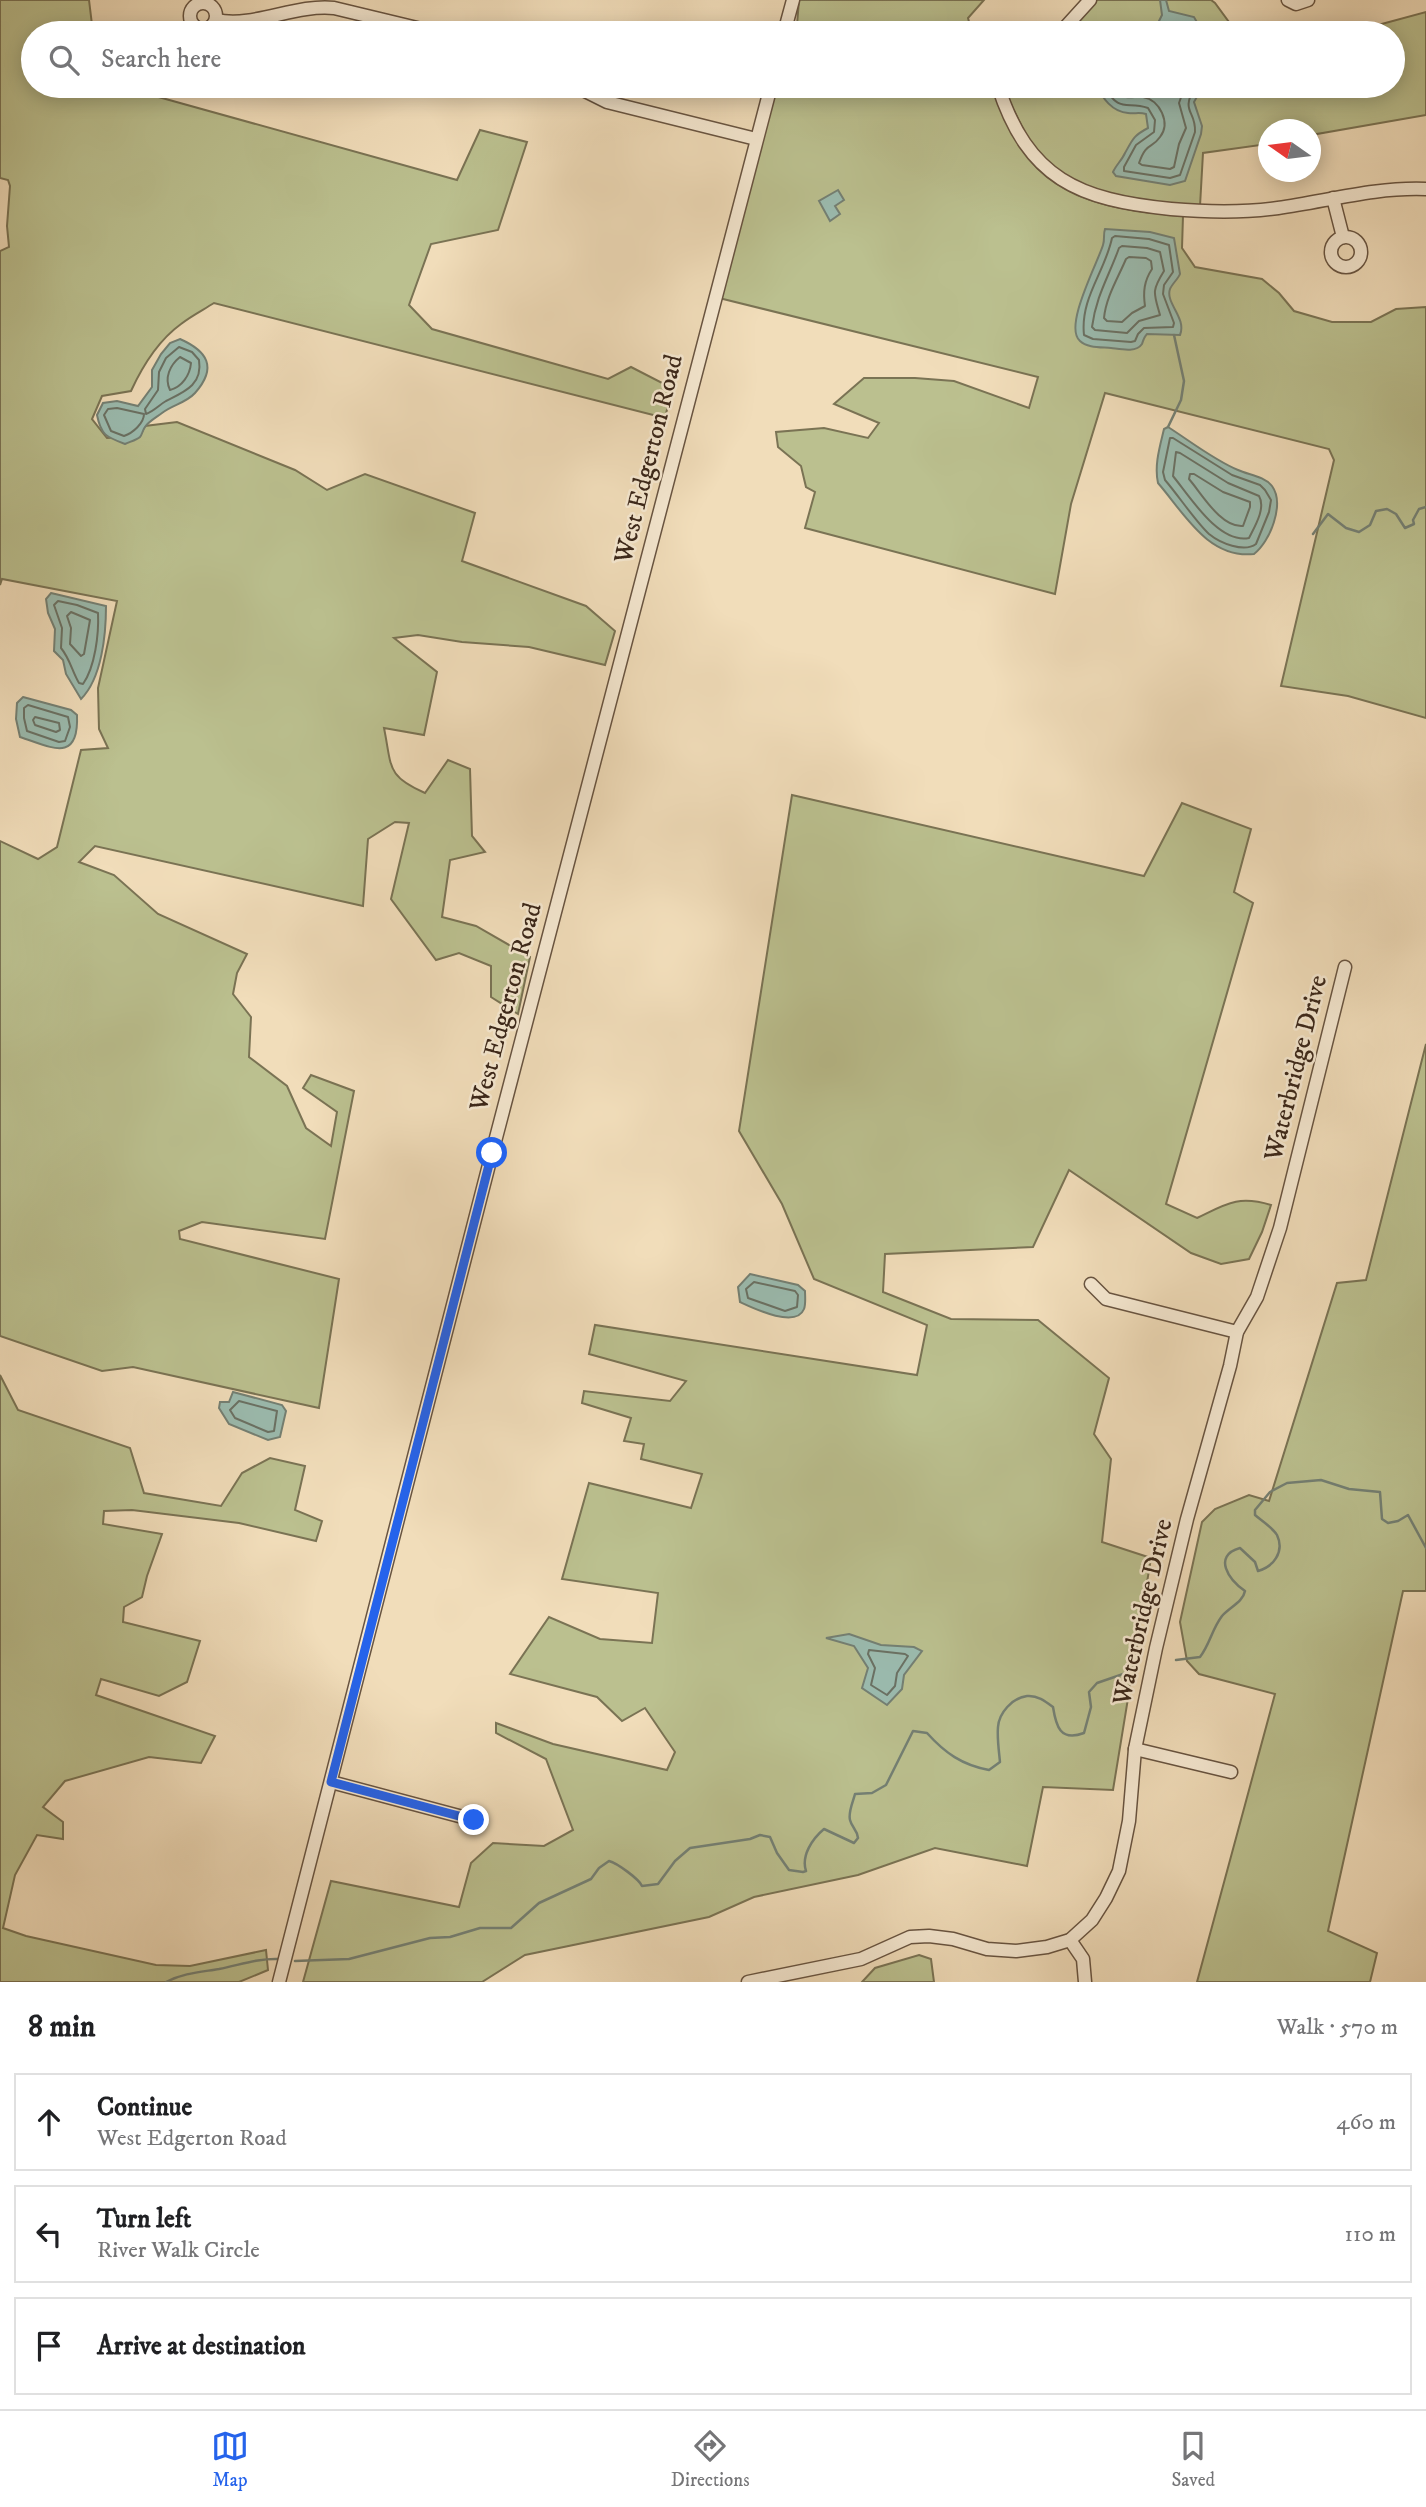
<!DOCTYPE html>
<html lang="en">
<head>
<meta charset="utf-8">
<style>
  :root { --surface:#fff; --page:#f6f6f6; --text:#202124; --muted:#757577; --line:#e0e0e0; --accent:#2563eb }
  body { margin:0; font-family:"IM FELL DW Pica",serif; background:var(--page); color:var(--text) }
  .compass { position:absolute; left:1258px; top:119px; width:63px; height:63px; border-radius:50%; background:var(--surface); box-shadow:0 4px 18px #0003; rotate:284deg }
  .stop { position:absolute; width:21px; height:21px; margin:-16px; border:5px solid #2563eb; border-radius:50%; background:#fff }
  .stop.end { background:#2563eb; border-color:#fff; box-shadow:0 2px 7px #0008 }
  .list { margin:0; padding:0; list-style:none }
  h2 { display:flex; justify-content:space-between; align-items:center; height:91px; margin:0; padding:0 28px; font-size:30px }
  h2 small { font-size:23px; font-weight:400; color:var(--muted) }
  .list li { display:grid; grid-template-columns:46px 1fr auto; gap:21px; align-items:center; box-sizing:border-box; height:98px; margin:0 14px 14px; padding:0 14px; border:2px solid var(--line); border-radius:0px }
  .list b { display:block; font-size:26px; white-space:nowrap }
  .list p { margin:0; font-size:23px; white-space:nowrap; color:var(--muted) }
  .list em { font-size:23px; font-style:normal; color:var(--muted) }
  .icon { flex:none; width:38px; height:38px; fill:none; stroke:currentColor; stroke-width:2; stroke-linecap:round; stroke-linejoin:round }
  .map { position:relative; flex:none; width:1426px; height:1982px; overflow:hidden }
  .search { position:absolute; background:var(--surface); box-shadow:0 4px 18px #0003; left:21px; right:21px; top:21px; height:77px; display:flex; align-items:center; gap:18px; box-sizing:border-box; padding:0 24px; border-radius:38px; color:var(--muted); font-size:26px }
  .sheet { height:427px; background:var(--surface) }
  nav { display:flex; justify-content:space-around; align-items:center; box-sizing:border-box; height:98px; border-top:2px solid var(--line); background:var(--surface); font-size:19px; color:var(--muted) }
  nav a { display:grid; justify-items:center; gap:4px }
  nav .on { color:var(--accent) }
  .map>svg:first-child { display:block }
  .green { fill:#bbc08f; stroke:#7a7354; stroke-width:2 }
  .water { fill:#9bbcb0; stroke:#748074; stroke-width:2 }
  .lines { fill:none; stroke-linecap:round; stroke-linejoin:round }
  .shore { stroke:#6a7164; stroke-width:2 }
  .stream { stroke:#748074; stroke-width:2.5 }
  .minor-casing { stroke:#685441; stroke-width:15 }
  .minor { stroke:#f6e9d2; stroke-width:12 }
  .route { stroke:#2563eb; stroke-width:9 }
  .labels { text-anchor:middle; dominant-baseline:central; stroke-width:5; stroke-linejoin:round; paint-order:stroke }
  .street-label { font-size:26px; fill:#3a2619; stroke:#f6e9d2 }
</style>
</head>
<body>
<div class="map">
<svg width="1426" height="1982" viewBox="0 0 1426 1982">
  <rect width="100%" height="100%" fill="#f1ddba"/>
  <filter id="stains"><feTurbulence type="fractalNoise" baseFrequency=".00286" numOctaves="4"/><feColorMatrix values="0 0 0 0 .2 0 0 0 0 .09 0 0 0 0 .02 0 0 0 .5 -.17"/></filter>
  <radialGradient id="worn" r=".72"><stop offset=".6" stop-color="#630" stop-opacity="0"/><stop offset="1" stop-color="#630" stop-opacity=".3"/></radialGradient>
  <g class="green">
    <path d="M0,0H89L93,33H33V86H119L457,180L480,130L527,142L498,230L431,244L409,305L432,329L608,379L631,367L672,388L665,418L214,303C203,310 191,316 181,324C159,340 142,367 131,391L102,396L92,419L107,438L140,436L145,426L177,422L295,470L327,490L365,474L475,513L462,561L586,606L615,631L605,665L529,647L462,642L418,635L394,638L437,672L424,735L384,728C392,767 386,776 425,793L448,760L470,769L472,836L485,852L450,860L442,917L476,926L530,957L518,1014L491,997V966L459,953L436,960L391,899L409,823L395,822L368,839L363,906L95,846L79,862L114,875L158,914L247,954L237,973L233,994L251,1017L249,1057L287,1086L306,1128L331,1146L337,1112L303,1088L311,1075L354,1091L325,1239L202,1222L179,1231L180,1239L339,1279L319,1408L133,1367L102,1371L0,1336V841L38,859L57,847L81,750L108,748L99,729L98,688L117,601L2,579L0,585V251L9,247L7,226L10,186L8,180L0,178Z"/>
    <path d="M799,0H984L968,18L972,33H801L797,25Z"/>
    <path d="M1097,0H1211L1215,3L1237,33H1067Z"/>
    <path d="M1426,12V115L1311,135L1310,130H1268V144L1203,153L1200,206C1168,203 1133,203 1103,194C1068,184 1033,155 1019,121C1014,110 1006,98 1007,86H1393V33H1361L1367,28Z"/>
    <path d="M777,86H900L940,90L985,86C1003,94 1008,124 1017,141C1052,204 1120,210 1183,216L1182,248L1195,267L1262,279L1279,293L1294,311L1332,322H1371L1396,309L1426,307V718L1348,696L1281,686L1334,460L1329,449L1105,393L1071,504L1055,594L805,528L815,492L806,487L801,466L778,447L776,432L824,428L868,438L879,423L834,404L864,378H915L954,381L1029,408L1038,377L719,298Z"/>
    <path d="M792,795L1144,876L1182,803L1251,829L1234,892L1253,903L1166,1204L1197,1218C1226,1204 1238,1195 1271,1205L1262,1232L1249,1259L1221,1264L1191,1253L1069,1170L1033,1247L885,1254L883,1292L951,1319L1038,1320L1109,1378L1094,1434L1111,1459L1102,1542L1151,1558L1113,1790L1043,1787L1027,1866L935,1848L858,1875L754,1897L709,1917L525,1955L482,1982H303L331,1881L459,1907L471,1863L493,1843L544,1846L573,1830L546,1759L496,1733V1723L553,1744L667,1770L675,1752L645,1708L622,1721L597,1697L510,1674L549,1617L600,1639L652,1643L658,1593L562,1579L589,1483L691,1508L702,1474L641,1459L644,1444L624,1441L631,1418L582,1403L584,1391L670,1401L686,1381L589,1354L595,1325L917,1375L927,1325L814,1279L782,1204L739,1131Z"/>
    <path d="M1426,1044V1591H1403L1328,1931L1377,1953L1370,1982H1197L1275,1694L1199,1674L1187,1661L1180,1622L1202,1522L1215,1509L1249,1495L1269,1501L1337,1283L1366,1280Z"/>
    <path d="M0,1375L18,1410L130,1448L144,1493L221,1506L242,1473L270,1458L305,1466L295,1510L322,1521L316,1541L239,1523L132,1510L104,1511L103,1524L162,1534L147,1576L142,1597L124,1607L123,1622L200,1641L187,1682L159,1696L101,1679L96,1695L215,1736L201,1763L149,1757L65,1781L43,1807L63,1822V1839L37,1835L15,1875L3,1928L26,1936L156,1965L190,1966L266,1950L268,1970L239,1982H0Z"/>
    <path d="M919,1955L931,1959L934,1982H862L875,1968Z"/>
  </g>
  <g class="water">
    <path d="M1160,0H1166L1169,11L1194,17L1203,33H1115L1156,27L1162,15Z"/>
    <path d="M1096,86H1203L1194,102L1202,126L1201,134L1185,181L1170,185L1116,176L1113,172C1116,165 1122,160 1125,153C1133,139 1133,136 1148,128L1146,114C1139,112 1135,114 1128,113C1112,112 1103,98 1096,86Z"/>
    <path d="M838,190L844,200L835,206L840,214L830,221L819,201Z"/>
    <path d="M1105,229L1150,232L1174,238L1180,274C1178,279 1172,284 1170,289C1165,303 1187,318 1180,335L1147,334C1144,337 1143,341 1142,344C1136,353 1120,349 1111,348C1102,347 1087,348 1080,341C1063,327 1098,262 1103,245C1105,239 1103,235 1105,229Z"/>
    <path d="M180,339C207,351 218,367 195,393C186,403 172,405 162,413C157,417 149,421 145,427C143,429 142,435 140,437C137,440 129,442 125,444C106,437 101,435 97,415L103,403L117,401L138,406L152,387V370L161,354L170,343Z"/>
    <path d="M1168,427C1190,441 1214,460 1238,470C1249,475 1264,476 1272,486C1285,504 1270,542 1254,554C1208,559 1184,513 1158,483C1154,465 1160,446 1164,429Z"/>
    <path d="M51,593L106,606C106,634 102,678 81,699L66,674L63,660L54,651L55,629L48,613L46,599Z"/>
    <path d="M23,697L71,710L77,715C79,764 51,747 20,737L16,719L17,703Z"/>
    <path d="M750,1274L798,1285L805,1291C805,1296 806,1304 804,1309C796,1329 753,1308 740,1302L738,1287Z"/>
    <path d="M233,1392L282,1405L286,1411L280,1437L268,1440L229,1424L219,1408L220,1402H229Z"/>
    <path d="M849,1634L881,1645L914,1647L922,1651L904,1675L902,1689L887,1705L862,1688L868,1668L854,1646L826,1638Z"/>
  </g>
  <g class="lines">
    <g class="shore">
      <path d="M1104,86C1120,115 1127,100 1148,108L1155,120L1154,132L1136,145L1124,167V171L1170,178L1180,175L1195,132C1196,109 1180,114 1195,86"/>
      <path d="M1114,86L1126,97C1132,98 1137,96 1143,97C1160,100 1171,123 1160,137C1151,150 1147,141 1139,163L1142,165L1170,169L1174,167L1179,144L1186,128L1179,103L1185,86"/>
      <path d="M1115,236L1149,239L1169,245L1173,272L1164,285L1163,294L1174,323L1173,327L1144,328L1138,334L1135,341L1131,342L1093,339L1084,335C1080,298 1105,272 1112,238Z"/>
      <path d="M1122,246L1147,248L1160,252L1164,271C1151,292 1154,293 1160,315L1139,321L1127,333L1095,330L1092,327C1096,296 1109,276 1119,248Z"/>
      <path d="M1129,257L1146,258L1151,261L1152,269C1144,281 1143,292 1145,306L1132,313L1122,322L1107,321L1104,318C1106,297 1118,278 1126,259Z"/>
      <path d="M179,347L192,352L199,360C203,385 184,392 166,401C159,405 154,411 146,414L145,409L158,390L159,372L166,358Z"/>
      <path d="M180,357L191,363C190,375 182,387 170,390C164,378 170,365 180,357Z"/>
      <path d="M117,408L144,414C144,423 133,433 124,436L111,431L104,415L108,409Z"/>
      <path d="M1170,438H1173L1232,475L1260,485L1265,490L1271,500L1269,512L1256,544C1244,553 1220,543 1209,534C1196,522 1178,495 1165,480L1163,472Z"/>
      <path d="M1176,452L1180,453L1228,483L1259,496C1266,508 1255,526 1249,538C1219,544 1190,497 1173,476Z"/>
      <path d="M1190,474H1194L1223,492L1250,502V507L1243,526C1221,528 1202,494 1189,479Z"/>
      <path d="M58,601L77,605L98,613C99,634 95,667 83,684L79,683C72,671 70,659 61,648L62,628L54,605Z"/>
      <path d="M71,612L90,620L84,654L81,656L70,644L71,628L67,616Z"/>
      <path d="M28,705L68,717L70,727L65,741L59,742L27,731L24,718V708Z"/>
      <path d="M35,717L59,723L60,730L56,732L35,725L33,720Z"/>
      <path d="M754,1282L795,1291L798,1295L797,1307L785,1311L748,1298L746,1289Z"/>
      <path d="M239,1401L277,1411L274,1431L268,1432L235,1418L230,1410Z"/>
      <path d="M869,1650L905,1654L908,1656L897,1673L895,1686L887,1695L871,1685L875,1668L868,1654Z"/>
    </g>
    <g class="stream">
      <path d="M1168,427L1181,400L1184,381L1174,335"/>
      <path d="M1313,534L1328,514L1346,528L1359,532L1370,525L1376,511L1387,509L1396,514L1405,528L1414,524L1413,520L1419,509L1426,507"/>
      <path d="M1176,1660L1200,1657C1210,1644 1212,1629 1222,1616C1230,1607 1243,1602 1245,1591C1229,1580 1212,1556 1240,1548L1255,1562L1258,1571C1273,1567 1285,1552 1277,1535C1273,1528 1262,1521 1255,1515V1510L1270,1492L1287,1483L1321,1480L1349,1489L1380,1492L1382,1519L1388,1523L1398,1521L1408,1515L1426,1548"/>
      <path d="M295,1961L349,1959L430,1938L450,1937L480,1928H511L539,1903L591,1879L599,1868L609,1861C617,1863 639,1879 642,1886L658,1884L675,1861L690,1848L750,1839L760,1835L770,1837L777,1853L789,1870L803,1872L806,1871C801,1856 812,1839 824,1829L854,1843L858,1838C857,1829 852,1828 850,1820C848,1812 853,1802 855,1794L872,1793L886,1785L913,1731L927,1733C945,1753 962,1765 989,1770L1000,1762C999,1751 997,1739 998,1727C999,1713 1012,1698 1027,1696C1037,1695 1045,1701 1053,1707C1056,1726 1060,1742 1084,1733L1091,1707L1089,1692L1097,1683L1129,1672"/>
      <path d="M166,1982C183,1973 201,1972 219,1969C240,1965 258,1958 279,1959"/>
    </g>
    <g class="minor-casing">
      <g id="minor">
        <path d="M1288,0L1296,4L1308,0"/>
        <circle cx="203" cy="16" r="13"/>
        <path d="M216,20C255,28 294,4 334,8L438,33"/>
        <path d="M784,33L793,0"/>
        <path d="M1060,33L1090,0"/>
        <path d="M575,86L607,102L756,139"/>
        <path d="M998,86C1028,179 1079,200 1171,209C1206,212 1242,213 1278,208C1328,201 1375,187 1426,189"/>
        <path d="M1333,198L1343,237"/>
        <circle cx="1346" cy="252" r="15"/>
        <path d="M1091,1284L1106,1299L1237,1332"/>
        <path d="M1135,1749L1231,1772"/>
        <path d="M331,1782L474,1820"/>
        <path d="M1070,1940L1083,1959L1085,1982"/>
        <path d="M279,1982L492,1153L771,86"/>
        <path d="M748,1982L861,1959L910,1937L929,1936L953,1939L987,1949L1016,1951L1047,1947L1070,1940L1092,1920L1106,1898L1119,1871L1129,1821L1135,1749L1156,1648L1187,1519L1230,1366L1237,1332L1257,1297L1280,1228L1345,967"/>
      </g>
    </g>
    <use href="#minor" class="minor"/>
  </g>
  <g class="lines">
    <path class="route" d="M474,1820L331,1782L492,1153"/>
  </g>
  <g class="labels">
    <g class="street-label">
      <text transform="translate(649 459) rotate(-76)">West Edgerton Road</text>
      <text transform="translate(506 1007) rotate(-75)">West Edgerton Road</text>
      <text transform="translate(1296 1068) rotate(-76)">Waterbridge Drive</text>
      <text transform="translate(1143 1612) rotate(-77)">Waterbridge Drive</text>
    </g>
  </g>
  <rect width="100%" height="100%" filter="url(#stains)"/>
  <rect width="100%" height="100%" fill="url(#worn)"/>
</svg>
<svg class="compass" viewBox="-18 -18 36 36"><path d="M0-13l5 13h-10z" fill="#e53935"/><path d="M0 13l5-13h-10z" fill="#757577"/></svg>
<div class="stop" style="left:492px;top:1153px"></div>
<div class="stop end" style="left:474px;top:1820px"></div>
<div class="search"><svg class="icon" aria-label="search" viewBox="0 0 24 24"><circle cx="10" cy="10" r="6"/><path d="M15 15l6 6"/></svg>Search here</div>
</div>
<section class="sheet">
<h2>8 min<small>Walk · 570 m</small></h2>
<ul class="list">
<li><svg class="icon" aria-label="ahead" viewBox="0 0 24 24"><path d="M12 20V5M6 11l6-6 6 6"/></svg><div><b>Continue</b><p>West Edgerton Road</p></div><em>460 m</em></li>
<li><svg class="icon" aria-label="left" viewBox="0 0 24 24"><path d="M17 20v-9H6M10 6l-5 5 5 5"/></svg><div><b>Turn left</b><p>River Walk Circle</p></div><em>110 m</em></li>
<li><svg class="icon" aria-label="arrive" viewBox="0 0 24 24"><path d="M6 21V4h12l-3 4 3 4H6"/></svg><div><b>Arrive at destination</b></div></li>
</ul>
</section>
<nav>
<a class="on"><svg class="icon" aria-label="map" viewBox="0 0 24 24"><path d="M3 6l6-2 6 2 6-2v14l-6 2-6-2-6 2zM9 4v14M15 6v14"/></svg>Map</a>
<a><svg class="icon" aria-label="directions" viewBox="0 0 24 24"><path d="M12 3l9 9-9 9-9-9zM9 14v-3h6M13 9l2 2-2 2"/></svg>Directions</a>
<a><svg class="icon" aria-label="saved" viewBox="0 0 24 24"><path d="M7 4h10v16l-5-4-5 4z"/></svg>Saved</a>
</nav>
</body>
</html>
